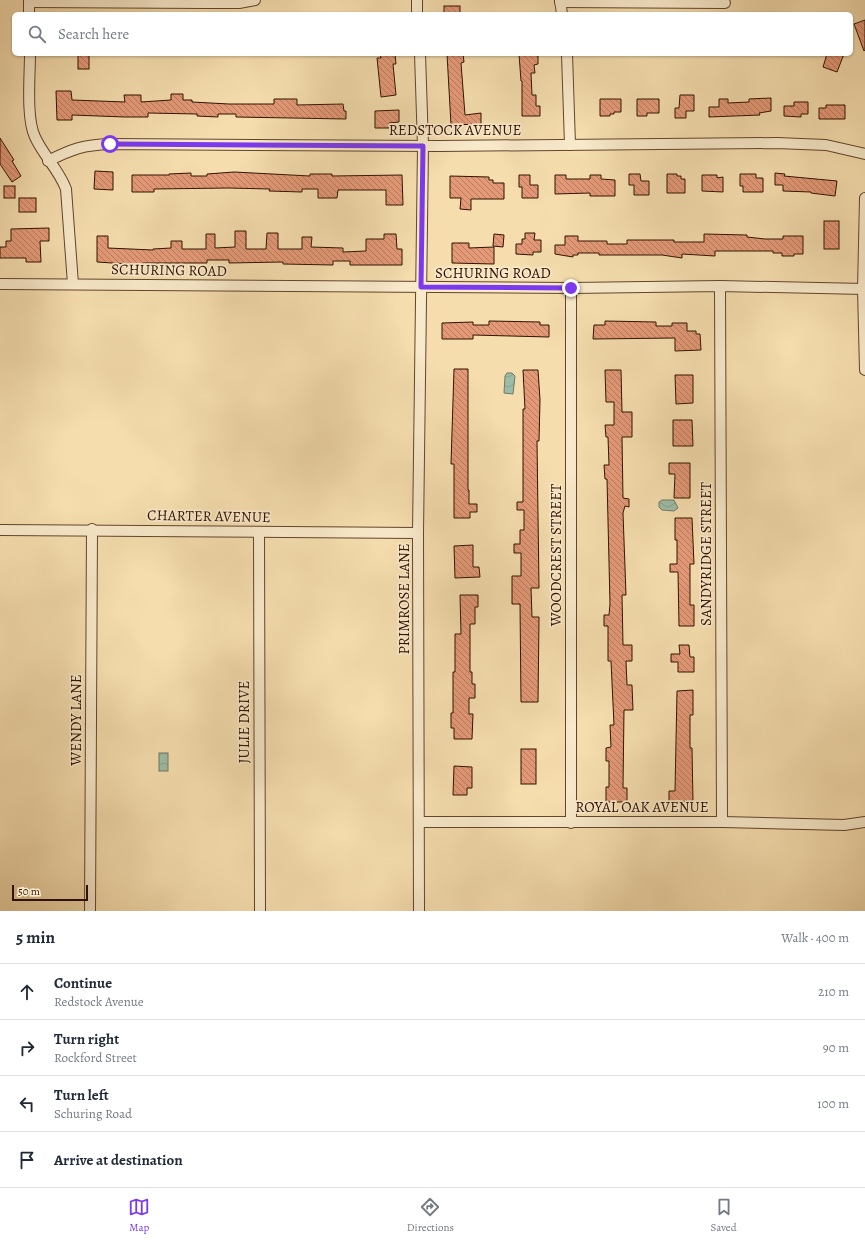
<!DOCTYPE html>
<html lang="en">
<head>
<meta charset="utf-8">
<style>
  :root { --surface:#fff; --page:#f6f6f7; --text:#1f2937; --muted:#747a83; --line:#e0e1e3; --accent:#7c3aed }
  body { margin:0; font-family:Alegreya,serif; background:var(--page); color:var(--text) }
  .scale { position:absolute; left:12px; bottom:10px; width:76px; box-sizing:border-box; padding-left:4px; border:2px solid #311201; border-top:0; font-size:11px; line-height:14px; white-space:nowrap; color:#311201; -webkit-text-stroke:3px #f8e9ca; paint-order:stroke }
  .stop { position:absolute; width:12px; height:12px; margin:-9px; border:3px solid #7c3aed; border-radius:50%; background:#fff }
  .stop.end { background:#7c3aed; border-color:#fff; box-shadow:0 1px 4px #0008 }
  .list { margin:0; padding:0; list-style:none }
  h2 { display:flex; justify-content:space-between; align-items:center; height:52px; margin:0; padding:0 16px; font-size:17px }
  h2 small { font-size:13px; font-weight:400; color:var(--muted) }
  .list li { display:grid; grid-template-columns:26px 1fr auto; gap:12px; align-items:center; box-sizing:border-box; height:56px; padding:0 16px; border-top:1px solid var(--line) }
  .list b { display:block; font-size:15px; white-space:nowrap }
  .list p { margin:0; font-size:13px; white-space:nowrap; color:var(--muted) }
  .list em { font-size:13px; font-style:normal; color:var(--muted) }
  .icon { flex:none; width:22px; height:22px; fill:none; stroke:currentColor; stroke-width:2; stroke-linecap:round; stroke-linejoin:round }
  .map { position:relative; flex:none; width:865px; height:911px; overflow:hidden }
  .search { position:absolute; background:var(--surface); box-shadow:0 1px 3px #0004; left:12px; right:12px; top:12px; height:44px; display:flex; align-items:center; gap:10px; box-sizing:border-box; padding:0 14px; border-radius:6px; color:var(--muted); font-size:15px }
  .sheet { height:276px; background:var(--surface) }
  nav { display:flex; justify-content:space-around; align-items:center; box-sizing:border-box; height:56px; border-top:1px solid var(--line); background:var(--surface); font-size:11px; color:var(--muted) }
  nav a { display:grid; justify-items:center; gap:2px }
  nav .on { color:var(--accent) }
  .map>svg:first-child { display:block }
  .water { fill:url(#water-waves); stroke:#727865 }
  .building { fill:url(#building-back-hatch); stroke:#311201 }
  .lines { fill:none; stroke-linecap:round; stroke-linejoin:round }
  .minor-casing { stroke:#62452c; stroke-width:12 }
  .minor { stroke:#f8e9ca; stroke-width:10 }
  .route { stroke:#7c3aed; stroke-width:5 }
  .labels { text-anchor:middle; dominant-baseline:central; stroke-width:3.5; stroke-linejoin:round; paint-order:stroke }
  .street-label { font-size:15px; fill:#311201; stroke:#f8e9ca }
</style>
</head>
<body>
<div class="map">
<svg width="865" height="911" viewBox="0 0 865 911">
  <defs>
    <pattern id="water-waves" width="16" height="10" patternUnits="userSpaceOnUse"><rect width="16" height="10" fill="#9dbca7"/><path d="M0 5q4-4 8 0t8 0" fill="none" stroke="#88a18e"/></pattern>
    <pattern id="building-back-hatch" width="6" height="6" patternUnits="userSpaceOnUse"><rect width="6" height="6" fill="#e49977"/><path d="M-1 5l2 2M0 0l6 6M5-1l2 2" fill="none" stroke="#b97b5f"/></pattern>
  </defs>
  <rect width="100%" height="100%" fill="#f5ddae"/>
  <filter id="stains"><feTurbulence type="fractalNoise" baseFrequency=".005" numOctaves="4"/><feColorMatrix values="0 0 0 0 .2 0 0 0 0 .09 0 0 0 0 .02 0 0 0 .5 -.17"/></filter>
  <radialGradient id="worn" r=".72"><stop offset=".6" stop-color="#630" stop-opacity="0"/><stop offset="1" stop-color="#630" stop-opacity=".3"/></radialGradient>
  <g class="water">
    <path d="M507,373H512L515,376L513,394L504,393L505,376Z"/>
    <path d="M662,500H674L678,508L674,511L662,510L659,507V502Z"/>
    <rect x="159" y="753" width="9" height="18"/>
  </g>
  <g class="building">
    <rect x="444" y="6" width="16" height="8"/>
    <path d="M865,20V50L864,51L854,24Z"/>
    <rect x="78" y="54" width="11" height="15"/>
    <path d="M380,54H395L396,64H393L396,95L381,97L377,58H381Z"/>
    <path d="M447,54H463L464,62L461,63L465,115L481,113V124L451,125Z"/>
    <path d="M519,54H538V64L534,65L535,73H531L532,95H536V106H540V116H522V81H521Z"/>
    <path d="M827,54H844L837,72L823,67Z"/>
    <path d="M56,91H71L72,100L125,102L124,95H141V102L171,100V94H183V100H192V102L229,104H274V99H297V105L343,104L344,111H346V119L236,117V114H218V117L197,116V114L148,113V117H125L72,115V120H57Z"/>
    <path d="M680,95H694V111H686V118H675V108H679Z"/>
    <path d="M771,98V111L759,113L760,115L709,117V107H719V99H728V103L749,102V99Z"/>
    <path d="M600,99H621V112H614V114H610V116H600Z"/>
    <path d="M637,99H659V113H647V116H637Z"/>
    <path d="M794,102H808V114H801V117L784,116V106H794Z"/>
    <path d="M826,105H845V119H819V108H826Z"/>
    <path d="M399,110V122L389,123V128H375V111Z"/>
    <path d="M0,138L14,160L12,161L21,176L12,182L0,164Z"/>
    <path d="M95,171L113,172V190L94,189Z"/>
    <path d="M234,172L310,176V174H332V176L402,175L403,205H386V190H338L337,198H318V189H302V192L269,191L270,189L228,188L154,189V192H132V175H169V174L191,173V176H207V174Z"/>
    <path d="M775,173L785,174L784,176L837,181L835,196L811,193V192L783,191V185H775Z"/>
    <path d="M629,174H640L641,181H649V195H634V185H629Z"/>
    <path d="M667,174H677V176H681V179H685V193H667Z"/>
    <path d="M740,174H756V178H763V192H743V186H740Z"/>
    <path d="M519,175H530V185H538V198H522V187H519Z"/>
    <path d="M555,175H566V179H590V175H601V179L615,180V196H590V193L555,194Z"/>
    <path d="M702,175H717V178L723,177V192L702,191Z"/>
    <path d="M450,176L489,177V180H493V183H504V199H471V210L460,209L461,198H450Z"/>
    <rect x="4" y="186" width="11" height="12"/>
    <rect x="19" y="198" width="17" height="14"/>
    <rect x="824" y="221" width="15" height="28"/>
    <path d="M49,228V241H40L41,262H26V258H0V247H6V241H11V229Z"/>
    <path d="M235,231H246V249H266L267,233H278V249H302V237H312L311,247L343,248V252L366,251V239H384V234H396L397,249H402V265H350V261H333V265L283,264V262L229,263V260H207V263H143L142,265L97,262V236H108V248L153,250V249L171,248V241H182V249H206V234H215V248L235,247Z"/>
    <path d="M525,233H535L534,240H541V252H533V255L516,254V244H522V239H525Z"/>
    <path d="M494,234L504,235L503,247L493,246Z"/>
    <path d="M704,234L747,235V237L765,239H783V236H803V254H794V256H782V253H773V251H715V256L682,254V258L662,255H599V253H578V255H573V257L555,254V245H565V236H578V241H607V244H627V240H674V242H704Z"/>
    <path d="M452,243H469V248L494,247V264L452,263Z"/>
    <path d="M489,321L540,322V325H549V337L473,335V339H442V323L473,322V325H489Z"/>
    <path d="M605,321L656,322V326H672V323H687V331H696V334H700L701,350L675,351V338L593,339L594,325H605Z"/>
    <path d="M454,369H468V490H469V504H477V512H470V518H454V464H451Z"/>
    <path d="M523,370H538L540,400L539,441H537L539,588H531L532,617H539L538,702H521L520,604H512V576H521V553H514V544H520V530H524V510H517V502H523V409H525Z"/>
    <path d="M605,370H621L622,412H632V437H622L623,498L629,499V507L625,506L623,513L626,595H622L623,645H632V661H626L627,685H632L633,710H624L623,788H627V802H606V787H609V761H606V748L611,747L610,725H614L611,661H608V626H604V615H609L610,604L607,479H605L604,465H609L608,437H606L605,425H614V402H606Z"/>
    <path d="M675,375H693V403L676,404Z"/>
    <path d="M673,420H692L693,446H673Z"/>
    <path d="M669,463H690V498H674L675,474H669Z"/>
    <path d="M675,518H692L694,564H690V605H694V626H679L678,572H670V564H677V540H675Z"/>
    <path d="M473,545V567H479L480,577L455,578L454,546Z"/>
    <path d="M460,595H478V607H475V624H470V672H472V684H475V698H469V714H473L472,739H454V728H451V713H453V672H455V634H461Z"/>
    <path d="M679,645H689L690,657H694V672H678V662H671V654H680Z"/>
    <path d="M693,690V715H690V748H692L693,801L669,802V791H675L677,691Z"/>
    <rect x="521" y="749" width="15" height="35"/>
    <path d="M454,766L472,767V788H467V795H453Z"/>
  </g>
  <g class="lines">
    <g class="minor-casing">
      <g id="minor">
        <path d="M29,0V14"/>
        <path d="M417,0V14"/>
        <path d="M560,0L562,14"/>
        <path d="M29,2L205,3H239L255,0"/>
        <path d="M560,2L725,3"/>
        <path d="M30,54C30,75 26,119 35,137C43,155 59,170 66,189L73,284"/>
        <path d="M567,54L570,145"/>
        <path d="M48,161C72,149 83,145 110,144L439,146L777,143L826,145L865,154"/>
        <path d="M865,198L863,289L865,370"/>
        <path d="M0,284L571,288L720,286L865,289"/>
        <path d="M720,286L722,822"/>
        <path d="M571,288V823"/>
        <path d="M0,530L418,533"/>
        <path d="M259,532L260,911"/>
        <path d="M419,822H722L844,825L865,822"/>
        <path d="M90,911L92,529"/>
        <path d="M419,911L418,533L423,146L420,54"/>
      </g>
    </g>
    <use href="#minor" class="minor"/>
  </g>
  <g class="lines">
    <path class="route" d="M110,144L423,146L421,287L571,288"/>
  </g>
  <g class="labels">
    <g class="street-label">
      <text x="455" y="130">REDSTOCK AVENUE</text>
      <text transform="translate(169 270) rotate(1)">SCHURING ROAD</text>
      <text x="493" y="273">SCHURING ROAD</text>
      <text transform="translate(209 516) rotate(1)">CHARTER AVENUE</text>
      <text transform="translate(706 554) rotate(-90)">SANDYRIDGE STREET</text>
      <text transform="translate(556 555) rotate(-90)">WOODCREST STREET</text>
      <text transform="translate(404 599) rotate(-90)">PRIMROSE LANE</text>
      <text transform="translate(76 720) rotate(-90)">WENDY LANE</text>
      <text transform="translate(244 722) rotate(-90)">JULIE DRIVE</text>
      <text x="642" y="807">ROYAL OAK AVENUE</text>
    </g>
  </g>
  <rect width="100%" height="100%" filter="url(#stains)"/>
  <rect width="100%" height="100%" fill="url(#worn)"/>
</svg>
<div class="scale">50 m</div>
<div class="stop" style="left:110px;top:144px"></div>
<div class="stop end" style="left:571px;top:288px"></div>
<div class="search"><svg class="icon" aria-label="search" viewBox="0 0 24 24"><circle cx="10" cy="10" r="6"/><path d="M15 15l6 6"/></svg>Search here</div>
</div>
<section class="sheet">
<h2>5 min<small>Walk · 400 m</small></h2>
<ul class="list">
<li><svg class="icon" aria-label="ahead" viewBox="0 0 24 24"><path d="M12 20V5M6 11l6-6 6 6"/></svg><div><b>Continue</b><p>Redstock Avenue</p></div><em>210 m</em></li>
<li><svg class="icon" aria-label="right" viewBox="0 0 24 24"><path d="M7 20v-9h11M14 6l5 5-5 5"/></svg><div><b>Turn right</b><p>Rockford Street</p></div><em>90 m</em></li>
<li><svg class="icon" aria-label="left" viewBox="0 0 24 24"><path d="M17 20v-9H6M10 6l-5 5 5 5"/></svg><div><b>Turn left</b><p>Schuring Road</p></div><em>100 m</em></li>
<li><svg class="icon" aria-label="arrive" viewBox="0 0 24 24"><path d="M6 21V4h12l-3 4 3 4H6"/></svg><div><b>Arrive at destination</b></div></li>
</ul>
</section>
<nav>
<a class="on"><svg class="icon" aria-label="map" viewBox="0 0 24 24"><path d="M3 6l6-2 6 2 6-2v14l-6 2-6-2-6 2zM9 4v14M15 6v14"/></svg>Map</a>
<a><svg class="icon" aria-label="directions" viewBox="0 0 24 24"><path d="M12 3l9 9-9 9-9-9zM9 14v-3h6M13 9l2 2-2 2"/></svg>Directions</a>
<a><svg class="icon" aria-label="saved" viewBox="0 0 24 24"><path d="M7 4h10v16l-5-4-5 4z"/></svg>Saved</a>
</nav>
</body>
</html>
